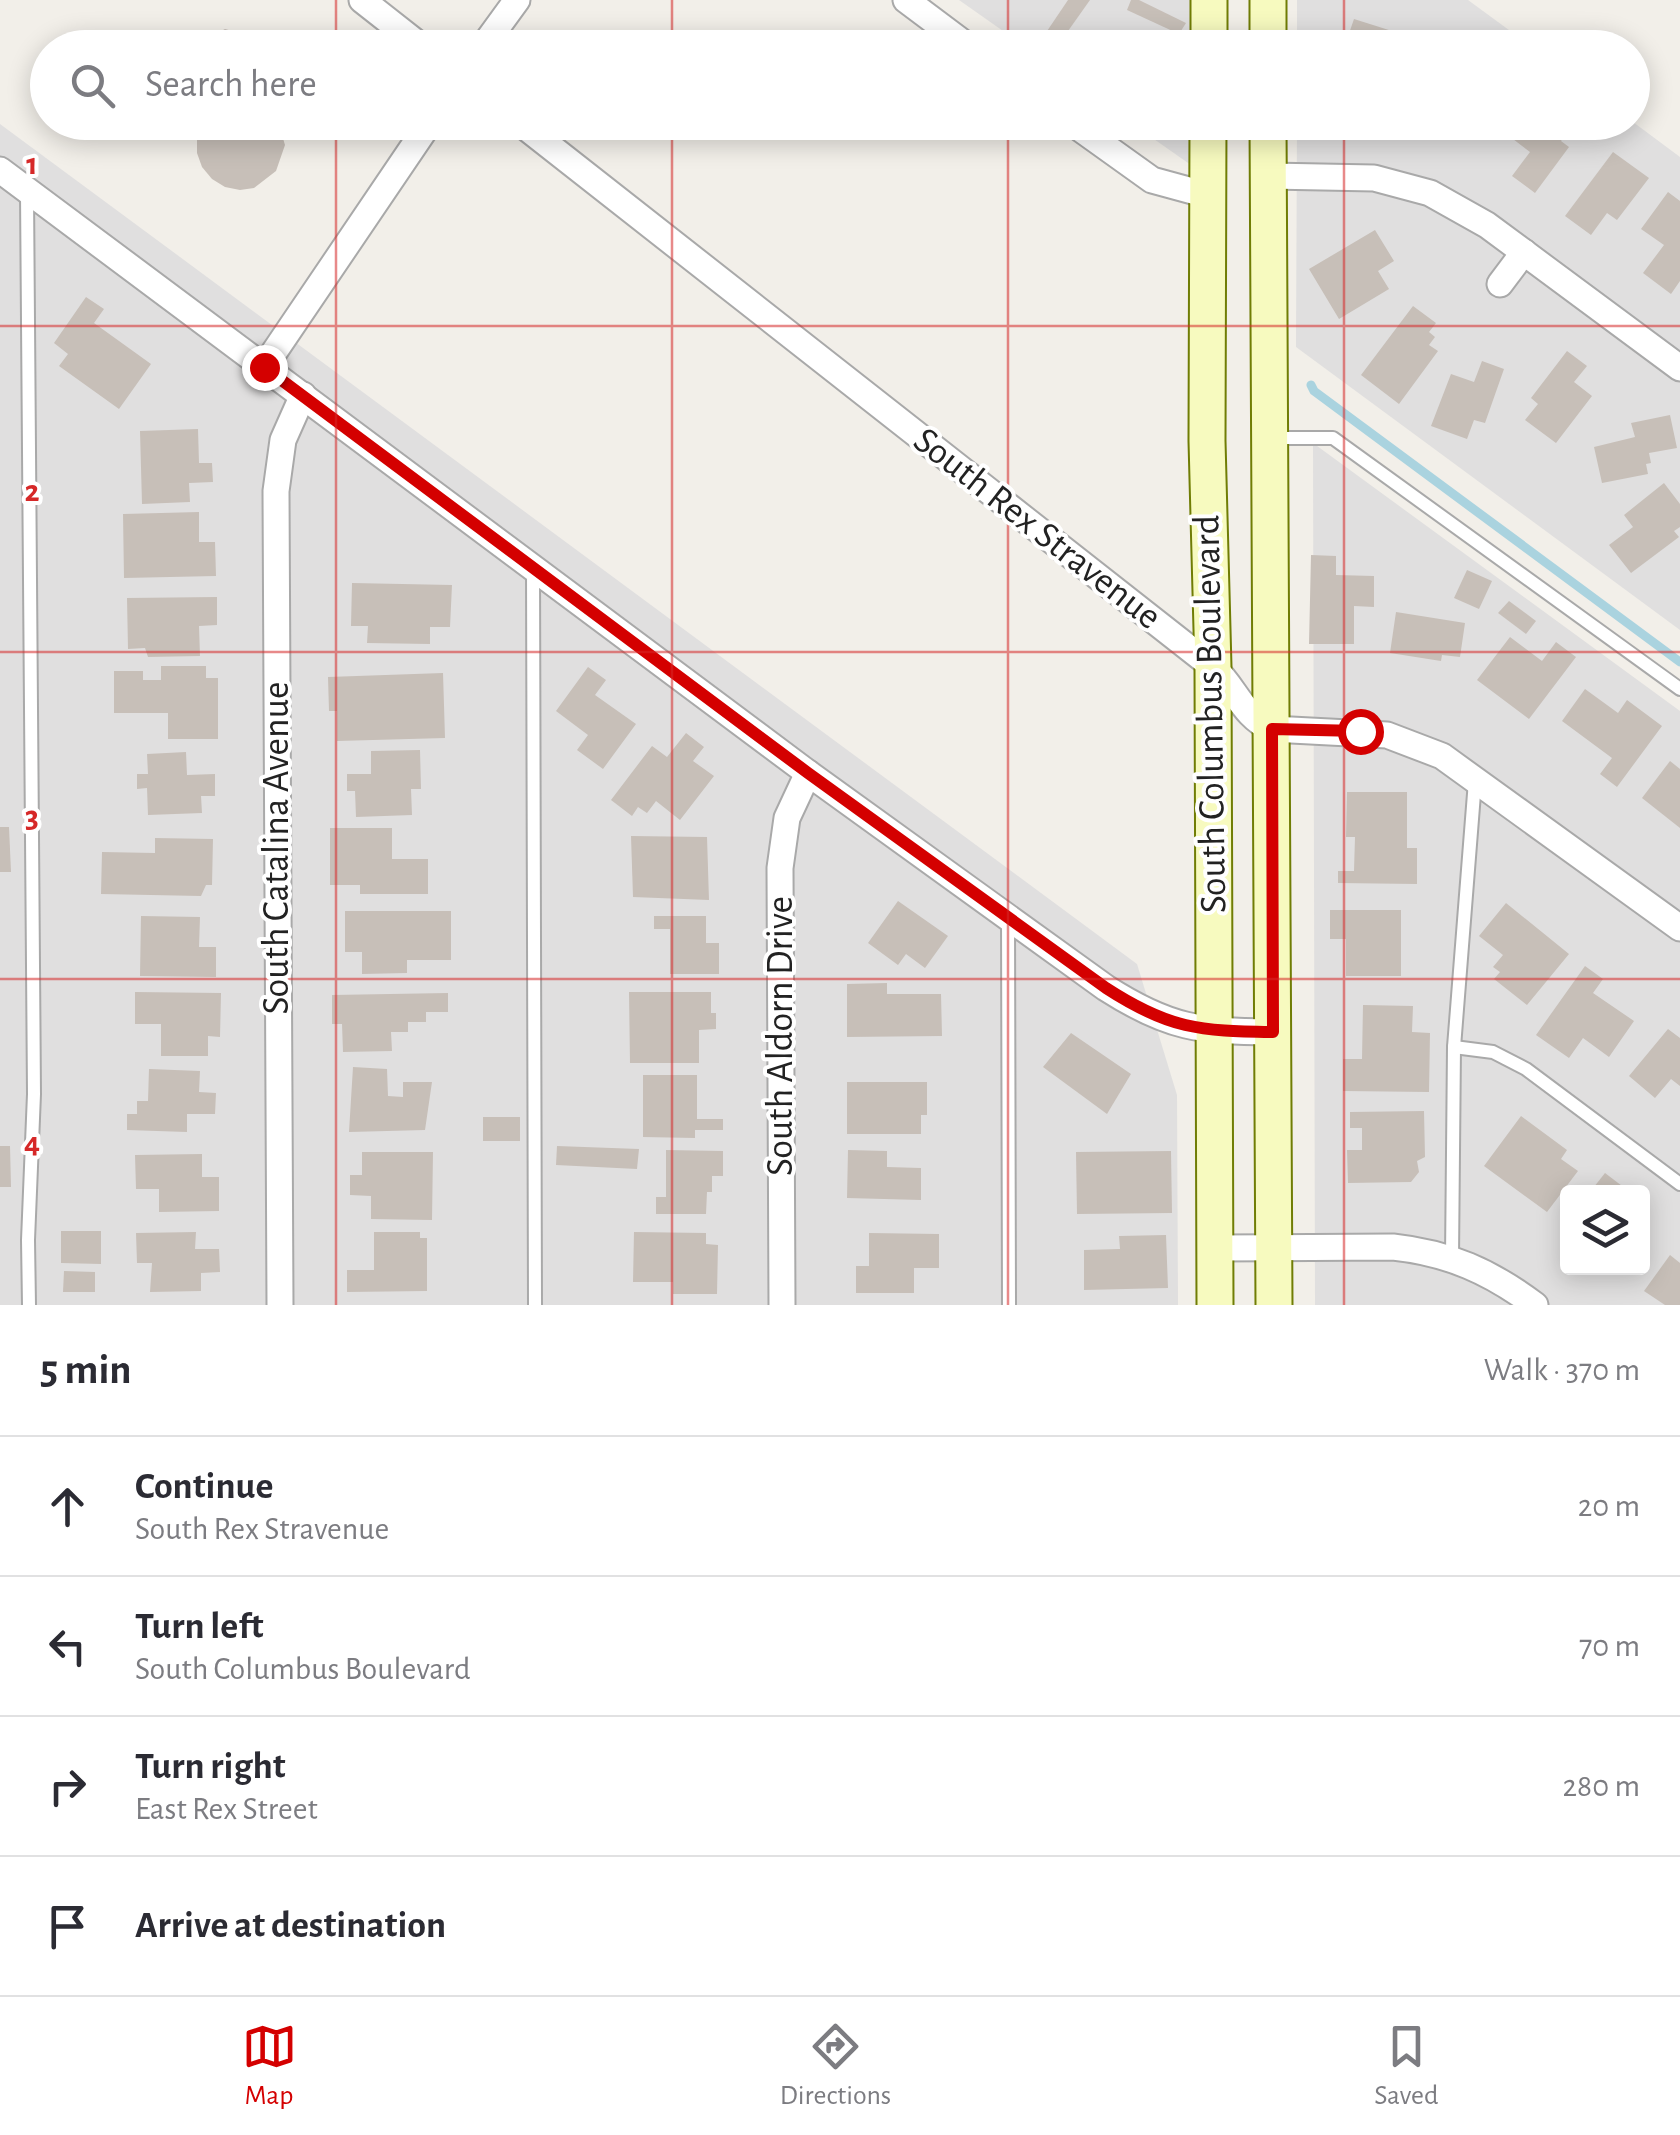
<!DOCTYPE html>
<html lang="en">
<head>
<meta charset="utf-8">
<style>
  :root { --surface:#fff; --page:#f2f2f3; --text:#2b2b33; --muted:#7c7c81; --line:#e1e1e2; --accent:#d40000 }
  body { margin:0; font-family:"Alegreya Sans",sans-serif; background:var(--page); color:var(--text) }
  .controls { position:absolute; right:30px; bottom:30px; display:grid; overflow:hidden; border-radius:10px; box-shadow:0 5px 25px #0003 }
  .controls button { width:90px; height:90px; display:grid; place-items:center; padding:0; border:0; border-bottom:2px solid var(--line); background:var(--surface); color:var(--text); font:50px sans-serif }
  .stop { position:absolute; width:30px; height:30px; margin:-22px; border:8px solid #d40000; border-radius:50%; background:#fff }
  .stop.end { background:#d40000; border-color:#fff; box-shadow:0 2px 10px #0008 }
  .list { margin:0; padding:0; list-style:none }
  h2 { display:flex; justify-content:space-between; align-items:center; height:130px; margin:0; padding:0 40px; font-size:42px }
  h2 small { font-size:32px; font-weight:400; color:var(--muted) }
  .list li { display:grid; grid-template-columns:65px 1fr auto; gap:30px; align-items:center; box-sizing:border-box; height:140px; padding:0 40px; border-top:2px solid var(--line) }
  .list b { display:block; font-size:38px; white-space:nowrap }
  .list p { margin:0; font-size:32px; white-space:nowrap; color:var(--muted) }
  .list em { font-size:32px; font-style:normal; color:var(--muted) }
  .icon { flex:none; width:55px; height:55px; fill:none; stroke:currentColor; stroke-width:2; stroke-linecap:round; stroke-linejoin:round }
  .map { position:relative; flex:none; width:1680px; height:1305px; overflow:hidden }
  .search { position:absolute; background:var(--surface); box-shadow:0 5px 25px #0003; left:30px; right:30px; top:30px; height:110px; display:flex; align-items:center; gap:25px; box-sizing:border-box; padding:0 35px; border-radius:55px; color:var(--muted); font-size:38px }
  .sheet { height:690px; background:var(--surface) }
  nav { display:flex; justify-content:space-around; align-items:center; box-sizing:border-box; height:140px; border-top:2px solid var(--line); background:var(--surface); font-size:28px; color:var(--muted) }
  nav a { display:grid; justify-items:center; gap:5px }
  nav .on { color:var(--accent) }
  .map>svg:first-child { display:block }
  .residential { fill:#e0dfdf; fill-rule:evenodd }
  .lines { fill:none; stroke-linecap:round; stroke-linejoin:round }
  .stream { stroke:#aad3df; stroke-width:9 }
  .building { fill:#c7bfb8 }
  .lane-casing { stroke:#a9a9a9; stroke-width:16 }
  .street-casing { stroke:#a9a9a9; stroke-width:29 }
  .secondary-casing { stroke:#707d05; stroke-width:39 }
  .lane { stroke:#fff; stroke-width:12 }
  .street { stroke:#fff; stroke-width:25 }
  .secondary { stroke:#f7fabf; stroke-width:35 }
  .route { stroke:#d40000; stroke-width:12 }
  .grid { fill:none; stroke:#d62828; stroke-width:2.5; stroke-opacity:0.55 }
  .labels { text-anchor:middle; dominant-baseline:central; stroke-width:8; stroke-linejoin:round; paint-order:stroke }
  .street-label { font-size:38px; fill:#222; stroke:#fff }
  .grid-label { font-size:32px; text-anchor:middle; font-weight:bold; fill:#d62828; stroke:#fff; stroke-width:8; stroke-linejoin:round; paint-order:stroke }
</style>
</head>
<body>
<div class="map">
<svg width="1680" height="1305" viewBox="0 0 1680 1305">
  <rect width="100%" height="100%" fill="#f2efe9"/>
  <g class="residential">
    <path d="M959,0H1194L1193,47H1026Z"/>
    <path d="M1297,0H1468L1532,47L1297,48Z"/>
    <path d="M1633,122L1680,157V630L1296,347L1297,123Z"/>
    <path d="M1131,123H1192L1191,165Z"/>
    <path d="M0,124L1137,964L1177,1095L1178,1305H0Z"/>
    <path d="M1313,443L1680,711V1305H1315ZM1568,1192H1642V1268H1568Z"/>
  </g>
  <g class="lines">
    <path class="stream" d="M1311,385L1314,391L1680,662"/>
  </g>
  <g class="building">
    <path d="M1068,0H1090L1056,48H1050L1041,40Z"/>
    <path d="M1131,0H1139L1186,23L1179,34L1127,10Z"/>
    <path d="M1354,19L1411,37L1407,48H1344Z"/>
    <path d="M225,29L239,33L243,48H213L216,34Z"/>
    <path d="M203,122H278L285,145L276,171L254,188L240,190L225,187L212,179L202,167L197,153V139Z"/>
    <path d="M1430,122H1488L1484,129L1476,125L1473,131L1461,124L1454,137Z"/>
    <path d="M1525,122H1574L1561,141L1569,147L1535,193L1512,176L1530,152L1513,139Z"/>
    <path d="M1613,152L1649,178L1617,220L1607,213L1591,235L1565,216Z"/>
    <path d="M1668,192L1680,201V281L1671,294L1643,273L1664,245L1641,229Z"/>
    <path d="M1375,230L1394,261L1378,271L1389,289L1339,319L1309,269Z"/>
    <path d="M86,297L104,309L94,323L151,364L119,409L59,366L68,354L54,343Z"/>
    <path d="M1413,306L1436,323L1429,332L1435,337L1429,345L1438,351L1399,404L1361,375Z"/>
    <path d="M1567,351L1587,366L1574,382L1592,396L1556,443L1525,420L1538,404L1531,398Z"/>
    <path d="M1482,361L1504,369L1485,423L1474,420L1467,439L1431,426L1451,374L1474,382Z"/>
    <path d="M1670,415L1677,448L1649,453L1651,463L1646,464L1648,474L1602,483L1594,447L1635,437L1631,423Z"/>
    <path d="M198,429L199,463H212L213,482L189,483L190,502L142,504L140,431Z"/>
    <path d="M1664,483L1680,504V527L1674,531L1679,537L1631,573L1609,545L1633,527L1624,515Z"/>
    <path d="M199,512V542H215L216,576L124,578L123,514Z"/>
    <path d="M1311,555L1336,556V575L1374,576V607L1354,606V644H1309Z"/>
    <path d="M1467,570L1492,581L1479,609L1454,598Z"/>
    <path d="M352,583L452,585L450,627H430V644L367,643L368,626H351Z"/>
    <path d="M217,597V625L199,626L200,656L148,657L145,648L128,649L127,598Z"/>
    <path d="M1509,601L1536,621L1526,634L1498,613Z"/>
    <path d="M1396,612L1465,623L1460,657L1442,655L1441,661L1390,653Z"/>
    <path d="M1510,637L1542,661L1556,642L1576,657L1529,719L1477,680Z"/>
    <path d="M161,666H206V678H218V739H168V713H114V671H143V680H161Z"/>
    <path d="M588,667L606,680L595,695L636,724L603,769L577,750L588,735L556,711Z"/>
    <path d="M443,673L445,738L337,741V711H329L328,677Z"/>
    <path d="M1585,689L1618,713L1627,700L1662,726L1617,787L1600,774L1612,758L1562,721Z"/>
    <path d="M686,733L704,747L693,761L714,776L680,820L656,801L647,813L638,807L632,816L611,800L652,746L667,757Z"/>
    <path d="M420,750L421,789H411L412,815L356,817L355,791H347V774H371V751Z"/>
    <path d="M186,752L187,775L215,774V796H201L202,813L148,815L147,788L137,789V774H148L147,754Z"/>
    <path d="M1670,761L1680,769V828L1642,798Z"/>
    <path d="M1347,792H1407V848H1417V884L1338,883V871H1354L1355,837H1346Z"/>
    <path d="M0,827H9L11,872H0Z"/>
    <path d="M330,828H392V859H428V894H360V885H330Z"/>
    <path d="M631,836L707,837L709,900L633,897Z"/>
    <path d="M155,838L213,839L212,885H206L201,896L101,894L102,852L155,853Z"/>
    <path d="M898,901L948,936L925,968L906,954L898,965L868,943Z"/>
    <path d="M1506,903L1569,954L1527,1005L1494,979L1500,972L1493,967L1503,955L1479,936Z"/>
    <path d="M1330,910H1401V976H1346V939H1330Z"/>
    <path d="M345,911H451V960H407V973L362,974V952H345Z"/>
    <path d="M141,916L200,917L199,947H216V977L140,976Z"/>
    <path d="M654,916H706V943H719V974H670V929H654Z"/>
    <path d="M1585,966L1603,979L1593,993L1634,1021L1609,1057L1583,1038L1569,1058L1536,1035Z"/>
    <path d="M887,983V994H941L942,1036L847,1037V984Z"/>
    <path d="M135,992L221,993L220,1037L208,1036V1056H161V1024H135Z"/>
    <path d="M629,992H711V1013H716V1029L699,1030V1063H630Z"/>
    <path d="M448,993V1012H426V1022H408V1032H391L392,1051L343,1052L342,1024H332V995Z"/>
    <path d="M1363,1005L1413,1006L1412,1032L1430,1033L1429,1092L1343,1091V1059H1362Z"/>
    <path d="M1668,1029L1680,1038V1086L1671,1079L1655,1098L1629,1076Z"/>
    <path d="M1071,1033L1131,1074L1107,1114L1043,1067Z"/>
    <path d="M353,1067L387,1069L388,1096L403,1097V1082H432L425,1130L349,1132Z"/>
    <path d="M149,1069L200,1071L199,1092L216,1093L215,1114H187V1132L127,1130V1114H137V1101H148Z"/>
    <path d="M643,1075H697V1119H723V1130H695V1138L643,1137Z"/>
    <path d="M847,1082H927V1115H921V1134H847Z"/>
    <path d="M1424,1111L1425,1157L1417,1161L1419,1172L1411,1182L1348,1183L1347,1150H1362V1128H1350V1112Z"/>
    <path d="M1521,1116L1567,1150L1561,1159L1578,1171L1547,1212L1484,1166Z"/>
    <rect x="483" y="1117" width="37" height="24"/>
    <path d="M0,1146H10L11,1187H0Z"/>
    <path d="M557,1146L639,1149L637,1169L556,1165Z"/>
    <path d="M666,1150L723,1151V1176H712V1192H707L706,1214H656V1197H666Z"/>
    <path d="M848,1150L887,1151V1167L921,1168V1200L847,1198Z"/>
    <path d="M1171,1151L1172,1213L1077,1214L1076,1152Z"/>
    <path d="M362,1152H433L432,1220L371,1219V1196L350,1195V1175H362Z"/>
    <path d="M202,1154V1177H219V1211L159,1212V1189H136L135,1155Z"/>
    <path d="M1605,1173L1626,1189L1623,1192H1590Z"/>
    <path d="M61,1231H101V1264L61,1263Z"/>
    <path d="M196,1232L195,1249H219L220,1272L201,1273V1291L150,1292L152,1263H137L136,1233Z"/>
    <path d="M374,1232H420V1238H427V1291L347,1292V1270H374Z"/>
    <path d="M634,1232L706,1233V1244L718,1245L717,1294H673V1282H633Z"/>
    <path d="M869,1233L939,1234V1268H914V1293H856V1266H869Z"/>
    <path d="M1166,1235L1168,1288L1084,1290V1250L1120,1249L1119,1236Z"/>
    <path d="M1670,1255L1680,1263V1305H1665L1644,1291Z"/>
    <path d="M64,1271L95,1272V1292H63Z"/>
  </g>
  <g class="lines">
    <g class="lane-casing">
      <g id="lane">
        <path d="M27,193L34,1094L28,1240L29,1305"/>
        <path d="M1274,438H1333L1680,689"/>
        <path d="M533,568L535,1305"/>
        <path d="M1008,918L1009,1305"/>
        <path d="M1454,1047L1493,1052L1526,1069L1680,1184"/>
        <path d="M1452,1257L1454,1047L1475,781"/>
      </g>
    </g>
    <g class="street-casing">
      <g id="street">
        <path d="M362,0L423,48"/>
        <path d="M906,0L970,48"/>
        <path d="M482,48L517,0"/>
        <path d="M519,122L1213,667C1235,687 1243,717 1272,729L1387,735L1442,756L1680,928"/>
        <path d="M1071,122L1152,180L1207,195"/>
        <path d="M0,170L808,773L1106,988C1170,1029 1199,1031 1273,1032"/>
        <path d="M1268,176L1374,178L1430,193L1487,225L1680,368"/>
        <path d="M1500,284L1524,252"/>
        <path d="M264,367L430,122"/>
        <path d="M1215,1248L1393,1247C1449,1253 1491,1272 1535,1305"/>
        <path d="M280,1305L276,491L283,440L303,395"/>
        <path d="M782,1305L780,868L787,818L808,773"/>
      </g>
    </g>
    <g class="secondary-casing">
      <g id="secondary">
        <path d="M1209,48V0"/>
        <path d="M1268,48V0"/>
        <path d="M1208,122L1207,441L1213,667L1215,1305"/>
        <path d="M1268,122L1274,1305"/>
      </g>
    </g>
    <use href="#lane" class="lane"/>
    <use href="#street" class="street"/>
    <use href="#secondary" class="secondary"/>
  </g>
  <g class="lines">
    <path class="route" d="M264,367L808,773L1106,988C1169,1029 1199,1031 1273,1032L1272,729L1360,731"/>
  </g>
  <path class="grid" d="M336,0V48M672,0V48M1008,0V48M1344,0V48M336,122V1305M672,122V1305M1008,122V1305M1344,122V1305M0,326H1680M0,652H1680M0,979H1680"/>
  <g class="labels">
    <g class="street-label">
      <text transform="translate(1037 529) rotate(38)">South Rex Stravenue</text>
      <text transform="translate(1211 714) rotate(-91)">South Columbus Boulevard</text>
      <text transform="translate(277 848) rotate(-90)">South Catalina Avenue</text>
      <text transform="translate(781 1036) rotate(-90)">South Aldorn Drive</text>
    </g>
  </g>
  <g class="grid-label">
    <text x="32" y="174">1</text>
    <text x="32" y="501">2</text>
    <text x="32" y="827">3</text>
    <text x="32" y="1153">4</text>
  </g>
</svg>
<div class="controls">
<button><svg class="icon" aria-label="layers" viewBox="0 0 24 24"><path d="M12 4l9 5-9 5-9-5zM3 14l9 5 9-5"/></svg></button>
</div>
<div class="stop" style="left:1360px;top:731px"></div>
<div class="stop end" style="left:264px;top:367px"></div>
<div class="search"><svg class="icon" aria-label="search" viewBox="0 0 24 24"><circle cx="10" cy="10" r="6"/><path d="M15 15l6 6"/></svg>Search here</div>
</div>
<section class="sheet">
<h2>5 min<small>Walk · 370 m</small></h2>
<ul class="list">
<li><svg class="icon" aria-label="ahead" viewBox="0 0 24 24"><path d="M12 20V5M6 11l6-6 6 6"/></svg><div><b>Continue</b><p>South Rex Stravenue</p></div><em>20 m</em></li>
<li><svg class="icon" aria-label="left" viewBox="0 0 24 24"><path d="M17 20v-9H6M10 6l-5 5 5 5"/></svg><div><b>Turn left</b><p>South Columbus Boulevard</p></div><em>70 m</em></li>
<li><svg class="icon" aria-label="right" viewBox="0 0 24 24"><path d="M7 20v-9h11M14 6l5 5-5 5"/></svg><div><b>Turn right</b><p>East Rex Street</p></div><em>280 m</em></li>
<li><svg class="icon" aria-label="arrive" viewBox="0 0 24 24"><path d="M6 21V4h12l-3 4 3 4H6"/></svg><div><b>Arrive at destination</b></div></li>
</ul>
</section>
<nav>
<a class="on"><svg class="icon" aria-label="map" viewBox="0 0 24 24"><path d="M3 6l6-2 6 2 6-2v14l-6 2-6-2-6 2zM9 4v14M15 6v14"/></svg>Map</a>
<a><svg class="icon" aria-label="directions" viewBox="0 0 24 24"><path d="M12 3l9 9-9 9-9-9zM9 14v-3h6M13 9l2 2-2 2"/></svg>Directions</a>
<a><svg class="icon" aria-label="saved" viewBox="0 0 24 24"><path d="M7 4h10v16l-5-4-5 4z"/></svg>Saved</a>
</nav>
</body>
</html>
